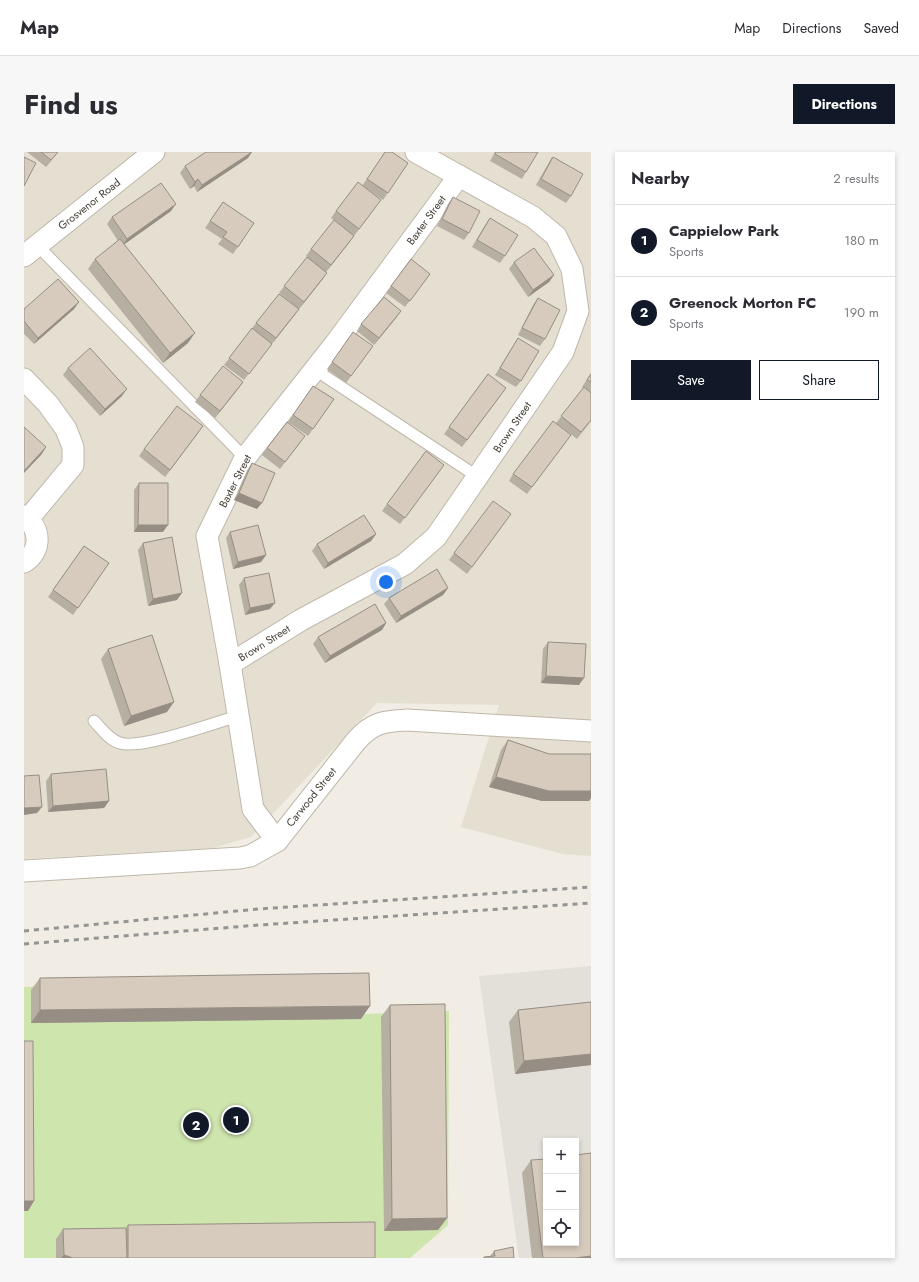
<!DOCTYPE html>
<html lang="en">
<head>
<meta charset="utf-8">
<style>
  :root { --surface:#fff; --page:#f7f7f7; --text:#2b2b33; --muted:#7c7c81; --line:#e1e1e2; --accent:#111827 }
  body { margin:0; font-family:Jost,sans-serif; background:var(--page); color:var(--text) }
  .controls { position:absolute; right:12px; bottom:12px; display:grid; overflow:hidden; border-radius:0px; box-shadow:0 2px 6px #0003 }
  .controls button { width:36px; height:36px; display:grid; place-items:center; padding:0; border:0; border-bottom:1px solid var(--line); background:var(--surface); color:var(--text); font:20px sans-serif }
  .you { position:absolute; left:362px; top:430px; width:14px; height:14px; margin:-10px; border:3px solid #fff; border-radius:50%; background:#1a73e8; box-shadow:0 0 0 6px #1a73e833 }
  .badge { display:grid; place-items:center; width:26px; height:26px; border-radius:50%; background:var(--accent); color:#fff; font-size:13px; font-weight:700 }
  .pin { position:absolute; translate:-50% -50%; border:2px solid #fff; box-shadow:0 1px 4px #0006 }
  .list { margin:0; padding:0; list-style:none }
  h2 { display:flex; justify-content:space-between; align-items:center; height:52px; margin:0; padding:0 16px; font-size:17px }
  h2 small { font-size:13px; font-weight:400; color:var(--muted) }
  .list li { display:grid; grid-template-columns:26px 1fr auto; gap:12px; align-items:center; box-sizing:border-box; height:72px; padding:0 16px; border-top:1px solid var(--line) }
  .list b { display:block; font-size:15px; white-space:nowrap }
  .list p { margin:0; font-size:13px; white-space:nowrap; color:var(--muted) }
  .list em { font-size:13px; font-style:normal; color:var(--muted) }
  .actions { display:flex; gap:8px; padding:12px 16px }
  .actions a { flex:1; padding:9px 0; border:1px solid var(--accent); border-radius:0px; text-align:center; font-size:14px; color:var(--accent) }
  .actions .main { background:var(--accent); color:#fff }
  .icon { flex:none; width:22px; height:22px; fill:none; stroke:currentColor; stroke-width:2; stroke-linecap:round; stroke-linejoin:round }
  .map { position:relative; flex:none; width:567px; height:1106px; overflow:hidden; border-radius:0px }
  header { display:flex; align-items:center; gap:24px; box-sizing:border-box; height:56px; padding:0 20px; background:var(--surface); border-bottom:1px solid var(--line) }
  header strong { font-size:19px }
  nav { display:flex; gap:22px; margin-inline-start:auto; font-size:14px }
  .intro { display:flex; align-items:center; justify-content:space-between; box-sizing:border-box; height:96px; padding:0 24px }
  h1 { margin:0; font-size:28px }
  .button { padding:10px 18px; border-radius:0px; background:var(--accent); color:#fff; font-size:14px; font-weight:700 }
  main { display:flex; gap:24px; padding:0 24px }
  aside { flex:1; background:var(--surface); border-radius:0px; box-shadow:0 2px 6px #0003 }
  .map>svg:first-child { display:block }
  .residential { fill:#e5dfd2 }
  .industrial { fill:#e3dfd9; fill-rule:evenodd }
  .green { fill:#cee5ae }
  .lines { fill:none; stroke-linecap:round; stroke-linejoin:round }
  .lane-casing { stroke:#bfb7aa; stroke-width:13 }
  .street-casing { stroke:#bfb7aa; stroke-width:23 }
  .lane { stroke:#fff; stroke-width:11 }
  .street { stroke:#fff; stroke-width:21 }
  .rail { stroke:#949494; stroke-width:3; stroke-dasharray:5 5; stroke-linecap:butt }
  .wall { fill:#b8afa3 }
  .shaded-wall { fill:#968e84 }
  .building { fill:#d6cbbd; stroke:#968e84 }
  .labels { text-anchor:middle; dominant-baseline:central; stroke-width:4; stroke-linejoin:round; paint-order:stroke }
  .street-label { font-size:11px; fill:#433d34; stroke:#fff }
</style>
</head>
<body>
<header>
<strong>Map</strong>
<nav><a>Map</a><a>Directions</a><a>Saved</a></nav>
</header>
<div class="intro"><h1>Find us</h1><a class="button">Directions</a></div>
<main>
<div class="map">
<svg width="567" height="1106" viewBox="0 0 567 1106">
  <rect width="100%" height="100%" fill="#f1ede4"/>
  <path class="residential" d="M0,0H567V704L538,702L437,675L475,553L353,551L227,685L189,696L0,707Z"/>
  <path class="industrial" d="M567,814V1106H495L455,824ZM522,989H552V1091H522Z"/>
  <path class="green" d="M341,829V862L425,859L424,1073L386,1106H0V835Z"/>
  <g class="lines">
    <g class="lane-casing">
      <g id="lane">
        <path d="M13,93L221,306"/>
        <path d="M290,217L454,325"/>
        <path d="M70,569C78,577 85,588 96,591C116,598 190,571 214,564"/>
      </g>
    </g>
    <g class="street-casing">
      <g id="street">
        <path d="M0,104L130,0"/>
        <path d="M0,227L24,252L42,277L49,295V313L4,367"/>
        <path d="M0,364C17,376 18,399 0,410"/>
        <path d="M206,512L277,468L381,412L412,385L539,200L554,159L548,117L532,84L509,65L392,0"/>
        <path d="M253,689L229,657L206,512L183,384L221,306L311,192L435,24"/>
        <path d="M0,719L216,706L226,704L253,689L332,589C348,571 359,569 383,568L567,579"/>
      </g>
    </g>
    <use href="#lane" class="lane"/>
    <use href="#street" class="street"/>
    <g class="rail">
      <path d="M0,779L234,757L567,735"/>
      <path d="M0,792L235,773L567,751"/>
    </g>
  </g>
  <g class="wall">
    <path d="M3,0H34L22,15Z"/>
    <path d="M361,0L384,11L359,48L344,38L357,48L330,84L307,66L312,59L338,34Z"/>
    <path d="M471,0H514L502,20L498,27L466,9Z"/>
    <path d="M528,5L547,44L542,51L512,33Z"/>
    <path d="M224,6L173,40L170,34L166,37L156,21L161,14Z"/>
    <path d="M429,45L445,81L440,88L413,74L424,52Z"/>
    <path d="M199,50L230,71L209,102L194,92L198,87L181,76Z"/>
    <path d="M147,59L100,92L164,191L139,211L64,117L71,107L94,89L83,72L88,65Z"/>
    <path d="M466,66L481,104L476,111L448,95L461,73Z"/>
    <path d="M330,84L302,120L298,128L275,157L255,141L283,105L282,104L287,97Z"/>
    <path d="M490,110L530,123L525,130L504,145L485,117Z"/>
    <path d="M406,122L381,155L362,141L367,134Z"/>
    <path d="M514,146L521,187L516,194L494,183L509,153Z"/>
    <path d="M55,150L50,157L10,192L0,182V157Z"/>
    <path d="M275,157L220,228L200,213L232,171Z"/>
    <path d="M377,159L350,193L333,179L337,172Z"/>
    <path d="M494,186L497,229L492,235L471,223Z"/>
    <path d="M349,194L322,231L303,217L308,210Z"/>
    <path d="M44,216L98,244L76,264L39,223Z"/>
    <path d="M567,221V269L553,287L532,271L560,236L558,235Z"/>
    <path d="M464,222L477,243L438,295L420,282Z"/>
    <path d="M219,230L191,266L171,250L176,243Z"/>
    <path d="M289,234L310,247L284,284L264,270Z"/>
    <path d="M174,281L141,325L115,304L120,297Z"/>
    <path d="M542,290L503,342L485,329L489,322Z"/>
    <path d="M276,291L256,317L238,303L243,296Z"/>
    <path d="M228,311L233,357L210,348L223,318Z"/>
    <path d="M415,320L376,372L358,359L363,352Z"/>
    <path d="M115,331L139,380H110V338Z"/>
    <path d="M487,362L443,422L425,408L430,401Z"/>
    <path d="M206,380L242,403L237,410L209,417L202,386Z"/>
    <path d="M352,382L347,389L300,417L288,399L293,392Z"/>
    <path d="M119,391L153,448L124,454L114,398Z"/>
    <path d="M60,394L85,411L49,463L24,445Z"/>
    <path d="M220,426L246,457L221,463L215,433Z"/>
    <path d="M424,436L419,443L372,471L360,452L365,446Z"/>
    <path d="M362,471L358,478L301,511L289,492L294,485Z"/>
    <path d="M524,490L555,533L517,531L519,497Z"/>
    <path d="M84,497L143,560L100,574L77,507Z"/>
    <path d="M484,588L525,602H567V646L565,649H518L465,635L477,598Z"/>
    <path d="M27,622L85,649L80,656L24,660L22,629Z"/>
    <path d="M16,826L337,867L7,871V838Z"/>
    <path d="M567,850V913L491,922L485,870L494,858Z"/>
    <path d="M366,853L423,1066L414,1078L360,1079L357,865Z"/>
    <path d="M507,1008L567,1106H508L498,1021Z"/>
    <path d="M104,1073L351,1106H32V1087L39,1077L102,1076Z"/>
    <path d="M470,1099L490,1106H459L460,1105L466,1104Z"/>
  </g>
  <g class="shaded-wall">
    <path d="M34,0L22,15L27,8Z"/>
    <path d="M228,0L224,6L173,40L178,33Z"/>
    <path d="M174,27L170,34L166,37L171,30Z"/>
    <path d="M152,52L147,59L98,94L103,87Z"/>
    <path d="M330,84L325,91L302,120L307,113Z"/>
    <path d="M303,121L298,128L275,157L280,150Z"/>
    <path d="M530,123L525,130L504,145L509,138Z"/>
    <path d="M55,150L50,157L10,192L14,186Z"/>
    <path d="M275,157L270,164L247,193L252,186Z"/>
    <path d="M377,159L372,166L350,193L355,186Z"/>
    <path d="M171,181L164,191L139,211L146,201Z"/>
    <path d="M219,230L214,237L191,266L196,259Z"/>
    <path d="M103,237L98,244L76,264L81,257Z"/>
    <path d="M179,274L174,281L141,325L146,318Z"/>
    <path d="M22,295L18,302L0,321V319Z"/>
    <path d="M215,341L238,351L233,357L210,348Z"/>
    <path d="M114,373H144L139,380H110Z"/>
    <path d="M352,382L347,389L300,417L304,411Z"/>
    <path d="M242,403L237,410L209,417L214,410Z"/>
    <path d="M424,436L419,443L372,471L377,464Z"/>
    <path d="M158,441L153,448L124,454L129,447Z"/>
    <path d="M251,451L246,457L221,463L226,456Z"/>
    <path d="M362,471L358,478L301,511L306,504Z"/>
    <path d="M522,524L560,526L555,533L517,531Z"/>
    <path d="M150,550L143,560L100,574L107,564Z"/>
    <path d="M472,625L567,639V646L565,649H518L465,635Z"/>
    <path d="M85,649L80,656L24,660L29,654Z"/>
    <path d="M18,655L13,661L0,663V656Z"/>
    <path d="M346,854L337,867L7,871L16,858Z"/>
    <path d="M567,902V913L491,922L500,909Z"/>
    <path d="M0,1049H10L4,1059H0Z"/>
    <path d="M423,1066L414,1078L360,1079L368,1067Z"/>
    <path d="M40,1103L49,1106H37Z"/>
    <path d="M567,1104V1106H551Z"/>
  </g>
  <g class="building">
    <path d="M17,0H34L27,8Z"/>
    <path d="M182,0H228L178,33L174,27L171,30L161,14Z"/>
    <path d="M361,0H368L384,11L364,41L343,27Z"/>
    <path d="M472,0H514L502,20L471,2Z"/>
    <path d="M0,5L12,11L0,34Z"/>
    <path d="M529,5L559,22L547,44L517,27Z"/>
    <path d="M334,30L357,48L335,77L312,59Z"/>
    <path d="M137,31L152,52L103,87L88,65Z"/>
    <path d="M429,45L456,59L445,81L418,67Z"/>
    <path d="M199,50L230,71L214,95L199,85L203,80L186,69Z"/>
    <path d="M466,66L494,83L481,104L453,88Z"/>
    <path d="M310,68L330,84L307,113L287,97Z"/>
    <path d="M96,87L171,181L146,201L71,107Z"/>
    <path d="M510,96L530,123L509,138L490,110Z"/>
    <path d="M283,105L303,121L280,150L260,134Z"/>
    <path d="M387,107L406,122L386,149L367,134Z"/>
    <path d="M34,127L55,150L14,186L0,169V157Z"/>
    <path d="M255,142L275,157L252,186L232,171Z"/>
    <path d="M360,145L377,159L355,186L337,172Z"/>
    <path d="M514,146L536,158L521,187L498,176Z"/>
    <path d="M228,176L248,192L225,222L205,206Z"/>
    <path d="M329,180L349,194L327,224L308,210Z"/>
    <path d="M494,186L515,199L497,229L476,216Z"/>
    <path d="M66,196L103,237L81,257L44,216Z"/>
    <path d="M199,214L219,230L196,259L176,243Z"/>
    <path d="M464,222L482,236L443,288L425,275Z"/>
    <path d="M567,222V230L563,228Z"/>
    <path d="M289,234L310,247L289,277L269,263Z"/>
    <path d="M560,235L567,241V268L557,280L537,264Z"/>
    <path d="M153,254L179,274L146,318L120,297Z"/>
    <path d="M529,269L547,283L508,335L489,322Z"/>
    <path d="M263,270L281,284L261,310L243,296Z"/>
    <path d="M0,275L22,295L0,319Z"/>
    <path d="M402,299L420,313L381,366L363,352Z"/>
    <path d="M228,311L251,321L238,351L215,341Z"/>
    <path d="M115,331H144V373H114Z"/>
    <path d="M469,349L487,362L448,415L430,401Z"/>
    <path d="M340,363L352,382L304,411L293,392Z"/>
    <path d="M234,373L242,403L214,410L206,380Z"/>
    <path d="M148,385L158,441L129,447L119,391Z"/>
    <path d="M60,394L85,411L54,456L29,438Z"/>
    <path d="M413,417L424,436L377,464L365,446Z"/>
    <path d="M245,421L251,451L226,456L220,426Z"/>
    <path d="M351,452L362,471L306,504L294,485Z"/>
    <path d="M128,483L150,550L107,564L84,497Z"/>
    <path d="M524,490L562,492L560,526L522,524Z"/>
    <path d="M484,588L525,602H567V639H525L472,625Z"/>
    <path d="M82,617L85,649L29,654L27,622Z"/>
    <path d="M15,623L18,655L0,656V624Z"/>
    <path d="M345,821L346,854L16,858V826Z"/>
    <path d="M567,850V902L500,909L494,858Z"/>
    <path d="M421,852L423,1066L368,1067L366,853Z"/>
    <path d="M0,889H9L10,1049H0Z"/>
    <path d="M567,1001V1104L551,1106H519L507,1008L522,1007V1091H552V1003Z"/>
    <path d="M351,1070V1106H104V1073Z"/>
    <path d="M102,1076L103,1106H49L40,1103L39,1077Z"/>
    <path d="M489,1095L490,1106H460V1105L471,1104L470,1099Z"/>
  </g>
  <g class="labels">
    <g class="street-label">
      <text transform="translate(65 52) rotate(-38)">Grosvenor Road</text>
      <text transform="translate(402 68) rotate(-54)">Baxter Street</text>
      <text transform="translate(488 275) rotate(-56)">Brown Street</text>
      <text transform="translate(211 329) rotate(-63)">Baxter Street</text>
      <text transform="translate(240 491) rotate(-32)">Brown Street</text>
      <text transform="translate(287 645) rotate(-51)">Carwood Street</text>
    </g>
  </g>
</svg>
<div class="controls">
<button>+</button>
<button>−</button>
<button><svg class="icon" aria-label="locate" viewBox="0 0 24 24"><circle cx="12" cy="12" r="6"/><path d="M12 2v4M12 18v4M2 12h4M18 12h4"/></svg></button>
</div>
<div class="you"></div>
<div class="pin badge" style="left:212px;top:968px">1</div>
<div class="pin badge" style="left:172px;top:973px">2</div>
</div>
<aside>
<h2>Nearby<small>2 results</small></h2>
<ul class="list">
<li><span class="badge">1</span><div><b>Cappielow Park</b><p>Sports</p></div><em>180 m</em></li>
<li><span class="badge">2</span><div><b>Greenock Morton FC</b><p>Sports</p></div><em>190 m</em></li>
</ul>
<div class="actions"><a class="main">Save</a><a>Share</a></div>
</aside>
</main>
</body>
</html>
